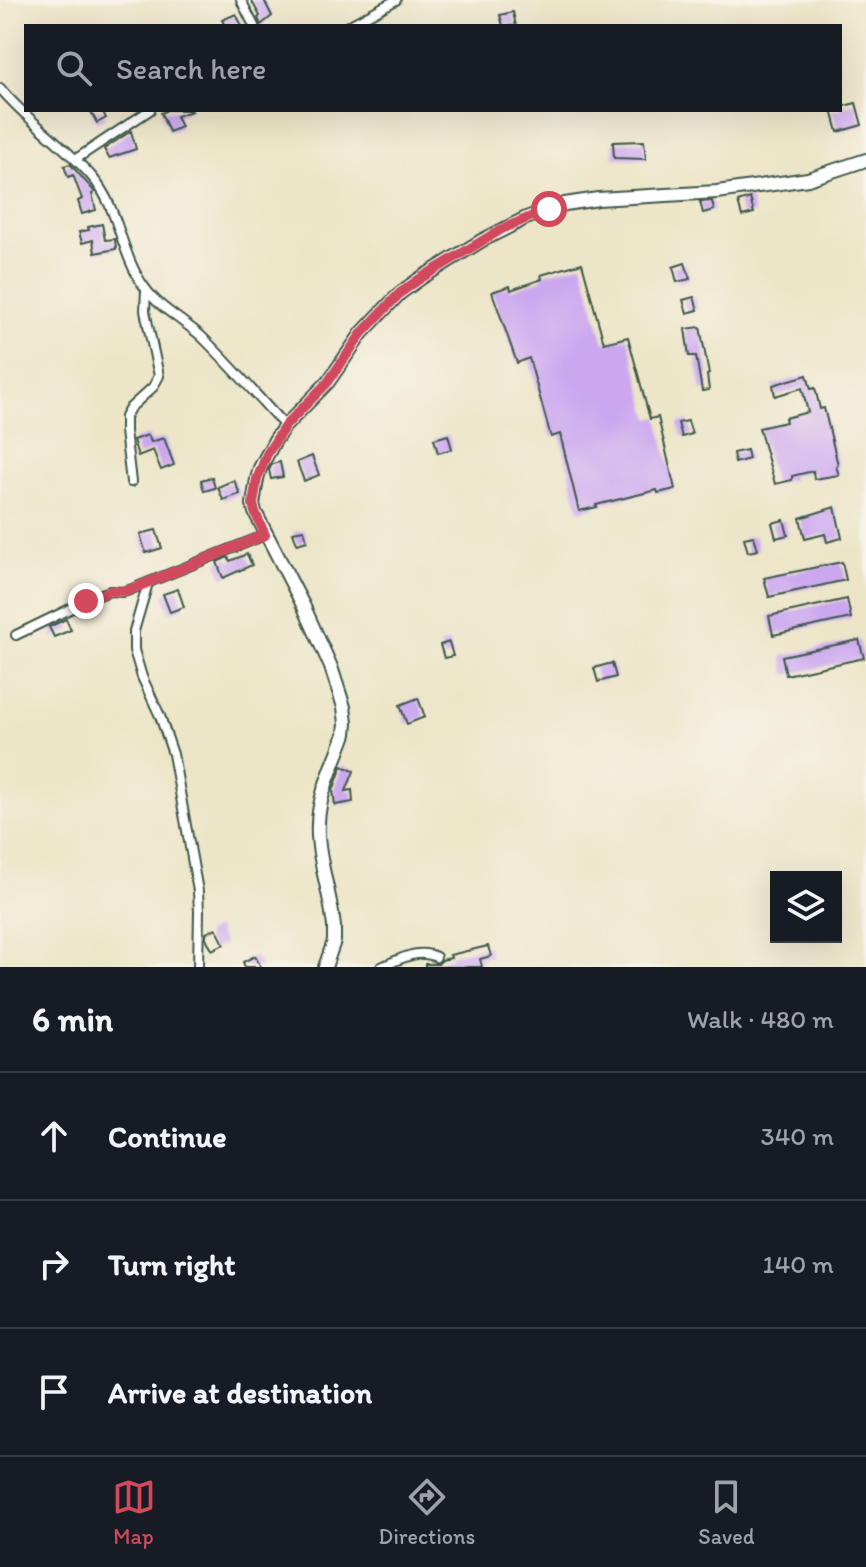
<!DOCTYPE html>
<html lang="en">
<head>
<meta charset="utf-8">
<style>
  :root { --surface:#171b24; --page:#20242c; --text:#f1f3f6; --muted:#9ea1a6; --line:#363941; --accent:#d1495b }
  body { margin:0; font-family:Itim,sans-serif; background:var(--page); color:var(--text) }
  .controls { position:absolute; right:24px; bottom:24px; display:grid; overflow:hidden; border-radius:0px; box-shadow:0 8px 32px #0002 }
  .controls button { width:72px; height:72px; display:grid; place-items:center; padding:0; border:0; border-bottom:2px solid var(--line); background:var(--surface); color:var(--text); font:40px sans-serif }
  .stop { position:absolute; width:24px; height:24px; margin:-18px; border:6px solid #d1495b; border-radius:50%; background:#fff }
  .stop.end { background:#d1495b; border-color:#fff; box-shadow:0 2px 8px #0008 }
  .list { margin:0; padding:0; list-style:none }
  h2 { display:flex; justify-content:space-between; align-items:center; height:104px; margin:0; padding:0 32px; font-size:34px }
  h2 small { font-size:26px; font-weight:400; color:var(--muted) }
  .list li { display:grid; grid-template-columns:52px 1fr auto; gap:24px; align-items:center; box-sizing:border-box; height:128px; padding:0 32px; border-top:2px solid var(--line) }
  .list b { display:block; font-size:30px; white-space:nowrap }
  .list em { font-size:26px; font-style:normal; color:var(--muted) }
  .icon { flex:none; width:44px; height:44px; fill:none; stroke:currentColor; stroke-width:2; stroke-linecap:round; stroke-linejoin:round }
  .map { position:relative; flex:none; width:866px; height:967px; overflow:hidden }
  .search { position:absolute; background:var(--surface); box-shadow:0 8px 32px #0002; left:24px; right:24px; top:24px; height:88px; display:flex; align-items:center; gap:20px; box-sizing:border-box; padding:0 28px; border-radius:0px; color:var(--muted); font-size:30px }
  .sheet { height:488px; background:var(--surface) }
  nav { display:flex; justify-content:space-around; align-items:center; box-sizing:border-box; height:112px; border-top:2px solid var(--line); background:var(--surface); font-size:22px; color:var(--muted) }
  nav a { display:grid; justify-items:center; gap:4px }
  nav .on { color:var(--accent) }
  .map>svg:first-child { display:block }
  .building { fill:#cca7f0 }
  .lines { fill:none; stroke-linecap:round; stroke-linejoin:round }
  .street-casing { stroke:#3e564a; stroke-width:12 }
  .secondary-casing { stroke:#3e564a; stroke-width:16 }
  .street { stroke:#fff; stroke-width:8 }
  .secondary { stroke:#fff; stroke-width:12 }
  .route { stroke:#d1495b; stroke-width:10 }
</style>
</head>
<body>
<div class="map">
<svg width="866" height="967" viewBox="0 0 866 967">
  <rect width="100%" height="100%" fill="#f7f3e8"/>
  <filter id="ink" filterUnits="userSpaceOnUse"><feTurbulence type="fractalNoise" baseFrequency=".0125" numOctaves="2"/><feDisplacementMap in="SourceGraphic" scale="16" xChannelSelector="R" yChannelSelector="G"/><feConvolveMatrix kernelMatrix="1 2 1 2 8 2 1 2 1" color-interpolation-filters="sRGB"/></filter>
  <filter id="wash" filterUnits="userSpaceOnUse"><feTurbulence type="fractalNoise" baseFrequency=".006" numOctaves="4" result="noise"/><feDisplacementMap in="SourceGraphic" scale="32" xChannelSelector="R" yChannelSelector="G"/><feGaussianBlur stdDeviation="1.8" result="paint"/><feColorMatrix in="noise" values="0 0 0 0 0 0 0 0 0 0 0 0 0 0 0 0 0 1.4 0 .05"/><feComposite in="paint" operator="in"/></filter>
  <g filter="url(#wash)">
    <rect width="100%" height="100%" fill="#ece5c7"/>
    <g id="blocks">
      <g class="building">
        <path d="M251,0H264L272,16L261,25L258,18L260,16Z"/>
        <path d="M513,12L516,26H503L500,15Z"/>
        <path d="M236,14L242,26H225L222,20Z"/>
        <path d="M856,103L862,125L838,132L832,110H840V107Z"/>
        <path d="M90,110H102L106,118L97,123Z"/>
        <path d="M167,110H191L192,111L176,116L181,127L169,132L161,113Z"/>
        <path d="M131,131L136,149L109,158L104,149Z"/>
        <path d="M644,141L646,159L614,158L613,142Z"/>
        <path d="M70,164L95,192L92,194L96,210L82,214L78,201L82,199L73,175L68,177L64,166Z"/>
        <path d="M750,198L754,213L742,216L738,202Z"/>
        <path d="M712,201L714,210L703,213L700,202Z"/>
        <path d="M102,224L105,240L115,239L116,249L95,253L93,240L82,243L79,232L89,230L88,227Z"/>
        <path d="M582,263L604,343L628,337L650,419L658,417L675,489L658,493L657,490L596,505L597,507L579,511L560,434L551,437L529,358L517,363L492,292L510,286L511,290L542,279L541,275Z"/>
        <path d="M685,263L690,279L677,282L673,267Z"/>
        <path d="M694,297L698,310L687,313L683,300Z"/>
        <path d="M700,327L709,374L707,375L709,390L702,391L696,356H689L685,329Z"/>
        <path d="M807,375L811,389L815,388L820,409L824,408L838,465L836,466L839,475L814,479L813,471L792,476V480L775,484L759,428L786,422L785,418L808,412L802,388L775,396L773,385Z"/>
        <path d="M688,421L692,434L682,437L678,423Z"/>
        <path d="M148,435L151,442L164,438L174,465L161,470L153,450L138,456L133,440Z"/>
        <path d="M448,435L452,449L438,453L434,439Z"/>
        <path d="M747,450L749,459L735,463L733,453Z"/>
        <path d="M312,456L319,475L304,481L297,462Z"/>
        <path d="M280,462L283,477L271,479L269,470L272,464Z"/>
        <path d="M212,477L215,488L204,491L201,480Z"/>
        <path d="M234,480L240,494L223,500L218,487Z"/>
        <path d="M835,507L842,538L827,542L825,534L805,539L800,518Z"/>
        <path d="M784,520L788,535L776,538L772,523Z"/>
        <path d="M156,530L162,548L146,553L140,534Z"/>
        <path d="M304,530L307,541L297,544L293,532Z"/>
        <path d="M754,536L758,550L748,552L744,538Z"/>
        <path d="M247,554L252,565L223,578L217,562L228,557L230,561Z"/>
        <path d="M842,562L846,580L769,597L764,578Z"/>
        <path d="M178,589L184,607L170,612L163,594Z"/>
        <path d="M847,599L851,618L773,635L769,616Z"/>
        <path d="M66,619L71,630L54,637L49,627Z"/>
        <path d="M859,640L864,658L786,675L782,656Z"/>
        <path d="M449,642L453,656L444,658L440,645Z"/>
        <path d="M612,663L616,677L598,682L594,668Z"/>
        <path d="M418,698L425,717L407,724L400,705Z"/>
        <path d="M342,766L354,771L346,791L352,790L353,802L335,805L333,791Z"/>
        <path d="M216,928L224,944L212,950L206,938V933Z"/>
        <path d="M488,946L491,956L480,959L482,967H425V964H438L442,960L451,958L450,955Z"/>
        <path d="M255,956L261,967H245L243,962Z"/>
      </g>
    </g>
  </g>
  <g filter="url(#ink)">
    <use href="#blocks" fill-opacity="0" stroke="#3e564a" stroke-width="2"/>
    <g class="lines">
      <g class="street-casing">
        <g id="street">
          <path d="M241,0L254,26"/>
          <path d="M348,26L396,0"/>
          <path d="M0,88C27,121 65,145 93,178C120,210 120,254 145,288C159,308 183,320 201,336C230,364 257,396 285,426"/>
          <path d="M76,159L150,110"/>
          <path d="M131,482L125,431V417L130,408L153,387L159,376L145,311L146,290"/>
          <path d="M148,583L134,631V650L142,677L160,716L173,754L198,891L199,912L198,967"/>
          <path d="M16,635L99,595L110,591L122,592L127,591L265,535"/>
          <path d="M381,967C399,960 417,948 436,957"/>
        </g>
      </g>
      <g class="secondary-casing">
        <path id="secondary" d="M325,967L334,941V927C331,894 316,855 318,823C319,792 335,763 345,734L346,723L344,707L331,667L304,607L255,512L253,504L257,479L260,468L275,440L285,426L328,382L362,333L400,293L421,278L481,241L526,218L565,204L598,199L717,192L808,179L866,160"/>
      </g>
      <use href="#street" class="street"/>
      <use href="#secondary" class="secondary"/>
    </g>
  </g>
  <g class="lines" filter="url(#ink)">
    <path class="route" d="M86,601L110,591H127L265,535L255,512L253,504L257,479L267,454L285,426L328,382L362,333L400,293L421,278L502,229L549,209"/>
  </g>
</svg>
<div class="controls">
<button><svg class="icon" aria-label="layers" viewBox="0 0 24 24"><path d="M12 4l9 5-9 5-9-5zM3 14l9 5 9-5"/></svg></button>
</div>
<div class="stop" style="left:549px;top:209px"></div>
<div class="stop end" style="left:86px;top:601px"></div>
<div class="search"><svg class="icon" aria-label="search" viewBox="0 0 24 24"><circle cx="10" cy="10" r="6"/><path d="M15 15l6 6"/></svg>Search here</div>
</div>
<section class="sheet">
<h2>6 min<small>Walk · 480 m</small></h2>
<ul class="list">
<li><svg class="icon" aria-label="ahead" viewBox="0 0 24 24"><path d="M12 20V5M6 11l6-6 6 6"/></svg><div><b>Continue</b></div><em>340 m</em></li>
<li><svg class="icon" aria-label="right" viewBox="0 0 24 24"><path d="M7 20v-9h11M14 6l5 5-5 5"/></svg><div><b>Turn right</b></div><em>140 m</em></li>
<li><svg class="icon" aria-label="arrive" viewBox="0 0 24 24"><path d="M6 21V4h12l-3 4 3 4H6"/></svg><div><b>Arrive at destination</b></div></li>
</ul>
</section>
<nav>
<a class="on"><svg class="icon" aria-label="map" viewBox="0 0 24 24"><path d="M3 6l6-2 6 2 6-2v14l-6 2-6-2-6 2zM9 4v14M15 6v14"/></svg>Map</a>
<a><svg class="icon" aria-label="directions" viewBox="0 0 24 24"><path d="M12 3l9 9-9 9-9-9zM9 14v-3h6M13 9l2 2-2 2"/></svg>Directions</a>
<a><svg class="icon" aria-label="saved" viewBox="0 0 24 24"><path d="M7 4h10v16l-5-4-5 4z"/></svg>Saved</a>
</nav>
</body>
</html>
